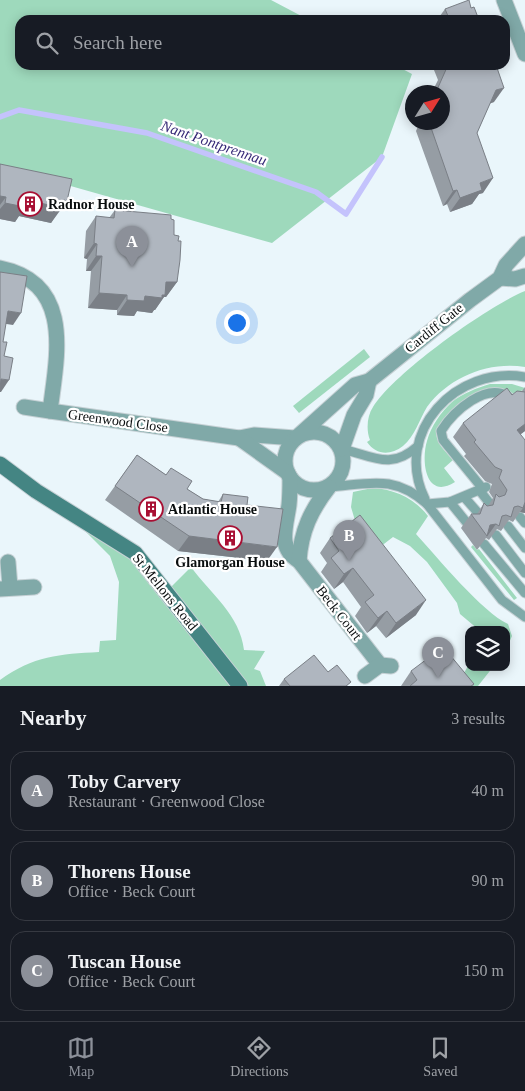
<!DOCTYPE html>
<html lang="en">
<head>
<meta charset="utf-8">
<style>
  :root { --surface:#171b24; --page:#242831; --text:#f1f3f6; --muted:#9ea1a6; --line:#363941; --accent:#8c9099 }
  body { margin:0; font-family:"Times New Roman",serif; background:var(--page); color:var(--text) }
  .controls { position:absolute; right:15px; bottom:15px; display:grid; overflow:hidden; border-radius:10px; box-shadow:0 2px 12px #0003 }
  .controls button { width:45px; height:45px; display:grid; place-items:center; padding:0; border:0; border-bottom:1px solid var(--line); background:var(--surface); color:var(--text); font:25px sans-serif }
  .compass { position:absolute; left:405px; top:85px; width:45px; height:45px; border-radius:50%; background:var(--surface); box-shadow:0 2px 12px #0003; rotate:53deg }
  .you { position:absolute; left:236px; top:322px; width:18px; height:18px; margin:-12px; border:4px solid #fff; border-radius:50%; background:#1a73e8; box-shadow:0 0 0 8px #1a73e833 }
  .badge { display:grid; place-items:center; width:32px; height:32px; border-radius:50%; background:var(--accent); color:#fff; font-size:16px; font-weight:700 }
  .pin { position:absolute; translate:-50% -41px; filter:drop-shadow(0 1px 2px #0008) }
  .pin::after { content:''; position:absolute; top:26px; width:18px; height:15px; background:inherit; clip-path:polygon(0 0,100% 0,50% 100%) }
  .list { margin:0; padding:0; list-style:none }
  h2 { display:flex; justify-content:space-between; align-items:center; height:65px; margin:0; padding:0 20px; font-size:21px }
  h2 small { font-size:16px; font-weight:400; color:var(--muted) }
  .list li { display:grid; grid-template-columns:32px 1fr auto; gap:15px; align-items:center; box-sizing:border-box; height:80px; margin:0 10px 10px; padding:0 10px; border:1px solid var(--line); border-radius:15px }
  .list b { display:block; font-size:19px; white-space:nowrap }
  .list p { margin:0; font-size:16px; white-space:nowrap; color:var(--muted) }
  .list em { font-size:16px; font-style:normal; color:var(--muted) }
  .icon { flex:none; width:28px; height:28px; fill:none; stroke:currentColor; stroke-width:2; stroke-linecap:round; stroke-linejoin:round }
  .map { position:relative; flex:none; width:525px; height:686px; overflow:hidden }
  .search { position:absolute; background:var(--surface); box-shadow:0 2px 12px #0003; left:15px; right:15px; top:15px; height:55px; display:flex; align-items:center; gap:12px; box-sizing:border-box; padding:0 18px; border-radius:15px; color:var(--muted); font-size:19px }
  .sheet { height:335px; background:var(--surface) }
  nav { display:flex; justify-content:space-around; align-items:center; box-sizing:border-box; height:70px; border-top:1px solid var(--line); background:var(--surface); font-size:14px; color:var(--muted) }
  nav a { display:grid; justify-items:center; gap:2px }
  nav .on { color:var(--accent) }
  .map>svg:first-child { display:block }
  .green { fill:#9ed9bc }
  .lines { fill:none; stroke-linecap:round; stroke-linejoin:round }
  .stream { stroke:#c4c3fc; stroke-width:5.5 }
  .lane-casing { stroke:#c6d1d5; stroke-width:11 }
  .street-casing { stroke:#c6d1d5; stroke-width:17 }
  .secondary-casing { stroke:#c6d1d5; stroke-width:17 }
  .lane { stroke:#80a9a8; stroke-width:9 }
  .street { stroke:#80a9a8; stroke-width:15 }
  .secondary { stroke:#448583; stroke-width:15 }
  .wall { fill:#969da4 }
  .shaded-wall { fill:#7a7f86 }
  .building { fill:#afb6bf; stroke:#7a7f86 }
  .labels { text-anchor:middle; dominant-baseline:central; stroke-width:4.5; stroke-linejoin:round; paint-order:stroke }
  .poi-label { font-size:14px; font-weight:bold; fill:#0a0e0f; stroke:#fff; text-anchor:start }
  .street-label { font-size:14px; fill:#0a0e0f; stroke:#fff }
  .water-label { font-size:15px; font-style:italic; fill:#362977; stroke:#fff }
</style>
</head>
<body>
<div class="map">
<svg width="525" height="686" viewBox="0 0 525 686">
  <rect width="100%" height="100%" fill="#eaf6fb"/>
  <g class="green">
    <path d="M0,0H271L309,20H20V65H395L412,74L382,157L272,243L0,166Z"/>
    <path d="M525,291V367C489,361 449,377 427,407C419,420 415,436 403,446C390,456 376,455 367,442L370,440C366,430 367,416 373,407C394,373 488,306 525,291Z"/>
    <path d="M364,349L370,357L299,413L293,406Z"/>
    <path d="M490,384H512L525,388L524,390L511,394C505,389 500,387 493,389C477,394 432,419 437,438C439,446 448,454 453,460L444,468L455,482C425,501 421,460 427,441C431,426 441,412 452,402C463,393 477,388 490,384Z"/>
    <path d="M372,488C394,489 414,498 428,516L416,534C437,557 482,612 508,624L512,636L506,650V630H479L460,614L457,603L427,562L410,546L393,537L380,547L359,534L351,507L353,492Z"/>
    <path d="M74,520L125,551L233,686H0V680C33,656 60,654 99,652L100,641L116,640L119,582L110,556Z"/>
    <path d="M473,545L477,550L479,549L517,598L514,600L471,547Z"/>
    <path d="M191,567C211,594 240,615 244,650L265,651L254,669L260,671L266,686H242L169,589Z"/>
    <path d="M469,664V667H493L478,686H457Z"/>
  </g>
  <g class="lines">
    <path class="stream" d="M0,117L19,110L147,133L316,192L346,214L382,157"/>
    <g class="lane-casing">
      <g id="lane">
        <path d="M342,449C373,456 390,471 418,446"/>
        <path d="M329,487C369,484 394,474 427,504L502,600L525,617"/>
        <path d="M483,489L443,440L441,431C453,412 487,380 510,398"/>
        <path d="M480,491L491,505"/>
        <path d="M465,498L479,514"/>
        <path d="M425,499C392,432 457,365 525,377"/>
        <path d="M450,502L467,523"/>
        <path d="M427,504L450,502L486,487"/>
        <path d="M520,517L525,523"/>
        <path d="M508,526L525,548"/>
        <path d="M496,535L525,573"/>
        <path d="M484,544L525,593"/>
      </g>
    </g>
    <g class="street-casing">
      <g id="street">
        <path d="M504,0L525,54"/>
        <path d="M0,268C74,283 57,356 50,411L239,438L254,435L295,438"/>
        <path d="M500,278L515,279L525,276"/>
        <path d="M24,407L50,411"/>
        <circle cx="314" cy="461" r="29"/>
        <path d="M297,437L355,385L369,381L470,300L500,278L506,265L525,244"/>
        <path d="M239,438L288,473"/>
        <path d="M342,449L354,415L366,395L369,381"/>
        <path d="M290,477C290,486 290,496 289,505C286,527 277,548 299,561L380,665"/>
        <path d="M299,561C301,531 311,510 329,487"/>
        <path d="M8,562L10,587"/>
        <path d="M0,589L34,587"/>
        <path d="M365,676L380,665L391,666"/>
      </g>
    </g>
    <g class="secondary-casing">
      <path id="secondary" d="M0,464L36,491L135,553L240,686"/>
    </g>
    <use href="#lane" class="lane"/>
    <use href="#street" class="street"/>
    <use href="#secondary" class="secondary"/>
  </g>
  <g class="wall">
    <path d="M471,8L437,20L445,9Z"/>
    <path d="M432,65H496L494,102L490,103L477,133L483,193L479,194L472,204L450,212L447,204L443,206L416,131L420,122H442V92H432L438,80Z"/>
    <path d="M0,164L57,216L56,215L51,223L19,216L15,222L0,219Z"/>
    <path d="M115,210L171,219L174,235L177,282L166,297H164L155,310H154L152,313L137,311L134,316L117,315V310L88,308L91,271H86L87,259L84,258L86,231L96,216L109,218Z"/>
    <path d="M525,387V431L520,434L525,513L520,512L513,522L509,520L501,531L497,529L489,540L486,538L477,550L461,528L471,514H477L484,503L488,506L493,498L489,492L492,484L485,481L464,456L466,454L453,437L463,423L512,395L522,391Z"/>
    <path d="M137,455L187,489L203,499L218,502L223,494L247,505L267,561L178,551L105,500Z"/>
    <path d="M330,538L416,615L386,638L376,626L367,633L355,616L361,607L343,582L334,589L321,572L327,563L320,553Z"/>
    <path d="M434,667L474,684L473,686H401L411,671Z"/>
    <path d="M328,672L348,686H279L284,679Z"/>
  </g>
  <g class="shaded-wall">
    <path d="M504,88L494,102L486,105L496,90Z"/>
    <path d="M493,178L483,193L479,194L472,204L450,212L460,198L480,183Z"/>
    <path d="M457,190L447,204L443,206L453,191Z"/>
    <path d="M0,196L6,197L0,205Z"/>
    <path d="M27,200H64L67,201L51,223L19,216L15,222L0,219V209L5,203Z"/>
    <path d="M94,243L97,244L87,259L84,258Z"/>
    <path d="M96,256H102L91,271H86Z"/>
    <path d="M166,282H177L166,297H164L155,310H154L152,313L137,311L134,316L117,315L127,300Z"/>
    <path d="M99,293L127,295L117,310L88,308Z"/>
    <path d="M8,311L21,313L13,325L0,323Z"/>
    <path d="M1,379L9,380L1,392H0V381Z"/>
    <path d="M525,424V431L507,445L517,430Z"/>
    <path d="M525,500V513L520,512L523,508Z"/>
    <path d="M496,524L486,538L487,536L490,525Z"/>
    <path d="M189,536L277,547L267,561L178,551Z"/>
    <path d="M353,568L343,582L334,589L344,574Z"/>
    <path d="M426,600L416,615L386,638L396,623Z"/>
    <path d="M387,611L376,626L367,633L378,618Z"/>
  </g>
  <g class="building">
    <path d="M469,0L471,8L474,7L479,20H438L448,16L445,9Z"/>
    <path d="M448,65H496L504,88L496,90L477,133L493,178L480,183L482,190L460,198L457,190L453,191L429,122H442V92H436Z"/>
    <path d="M0,164L72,179L67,201L64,200L62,208L27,200L25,207L5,203L6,197L0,196Z"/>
    <path d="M115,210L171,215V219L174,220V235L179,236L178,241H181L180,260L177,282H166L165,295H162V298L145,296L144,301L127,300V295L99,293L102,256H96L97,244L94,243L96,216L114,218Z"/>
    <path d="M0,272L27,276L21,313L8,311L3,342H7L4,356L13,358L9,380L1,379L0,389Z"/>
    <path d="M507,388L512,395L517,391L525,392V424L517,430L525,440V502L523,508L518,506L514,507L511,517L506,515L502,516L499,526L496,524L490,525L487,536L471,514H480L484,503L487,506L493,505L496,494L499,497L505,495L507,490L499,478L502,470L495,467L474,442L476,440L463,423Z"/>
    <path d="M137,455L166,475L171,468L192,481L187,489L203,499L221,502L223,494L248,497L247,505L283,509L277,547L189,536L115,486Z"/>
    <path d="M360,515L426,600L396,623L387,611L378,618L365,602L374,595L353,568L344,574L331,558L339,551L330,538Z"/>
    <path d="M314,655L328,672L337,665L351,682L346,686H290L284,679Z"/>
    <path d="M450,655L474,684L471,686H410L417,680L411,671L427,659L434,667Z"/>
  </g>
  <defs>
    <g id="building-ring" transform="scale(1.25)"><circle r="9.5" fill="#fff" stroke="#a80f33" stroke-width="1.5"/><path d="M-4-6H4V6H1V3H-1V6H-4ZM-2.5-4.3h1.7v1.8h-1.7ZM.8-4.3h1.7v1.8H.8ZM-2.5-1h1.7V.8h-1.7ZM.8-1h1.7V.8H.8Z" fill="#a80f33"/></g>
  </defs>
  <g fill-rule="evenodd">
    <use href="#building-ring" x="30" y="204"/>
    <use href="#building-ring" x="151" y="509"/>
    <use href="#building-ring" x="230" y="538"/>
  </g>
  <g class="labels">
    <g class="poi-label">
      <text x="48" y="204">Radnor House</text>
      <text x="168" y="509">Atlantic House</text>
      <text x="230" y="562" text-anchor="middle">Glamorgan House</text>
    </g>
    <g class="street-label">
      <text transform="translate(434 328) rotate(-39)">Cardiff Gate</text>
      <text transform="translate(118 421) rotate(8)">Greenwood Close</text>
      <text transform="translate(165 592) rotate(51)">St Mellons Road</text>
      <text transform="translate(339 613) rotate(52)">Beck Court</text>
    </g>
    <g class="water-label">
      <text transform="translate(214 143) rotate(19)">Nant Pontprennau</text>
    </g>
  </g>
</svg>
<div class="controls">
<button><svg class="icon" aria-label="layers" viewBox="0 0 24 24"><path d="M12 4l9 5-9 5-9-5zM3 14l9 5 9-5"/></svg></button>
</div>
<svg class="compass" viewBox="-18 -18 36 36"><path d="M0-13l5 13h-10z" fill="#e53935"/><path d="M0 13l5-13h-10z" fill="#9ea1a6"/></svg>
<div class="you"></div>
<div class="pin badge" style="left:132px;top:267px">A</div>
<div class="pin badge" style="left:349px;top:561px">B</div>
<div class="pin badge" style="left:438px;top:678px">C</div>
<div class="search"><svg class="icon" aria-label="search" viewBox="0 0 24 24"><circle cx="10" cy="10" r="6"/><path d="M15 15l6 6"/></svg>Search here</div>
</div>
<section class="sheet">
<h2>Nearby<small>3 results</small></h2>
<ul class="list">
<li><span class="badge">A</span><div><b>Toby Carvery</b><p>Restaurant · Greenwood Close</p></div><em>40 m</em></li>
<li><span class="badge">B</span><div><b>Thorens House</b><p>Office · Beck Court</p></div><em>90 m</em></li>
<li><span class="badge">C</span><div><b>Tuscan House</b><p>Office · Beck Court</p></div><em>150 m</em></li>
</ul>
</section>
<nav>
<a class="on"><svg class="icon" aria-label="map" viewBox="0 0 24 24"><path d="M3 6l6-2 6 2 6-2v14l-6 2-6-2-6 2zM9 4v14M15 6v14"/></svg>Map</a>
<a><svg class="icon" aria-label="directions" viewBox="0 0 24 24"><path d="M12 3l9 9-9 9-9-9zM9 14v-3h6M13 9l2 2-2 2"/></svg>Directions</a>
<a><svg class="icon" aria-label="saved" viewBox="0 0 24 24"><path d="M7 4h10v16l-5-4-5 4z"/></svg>Saved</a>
</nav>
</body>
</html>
